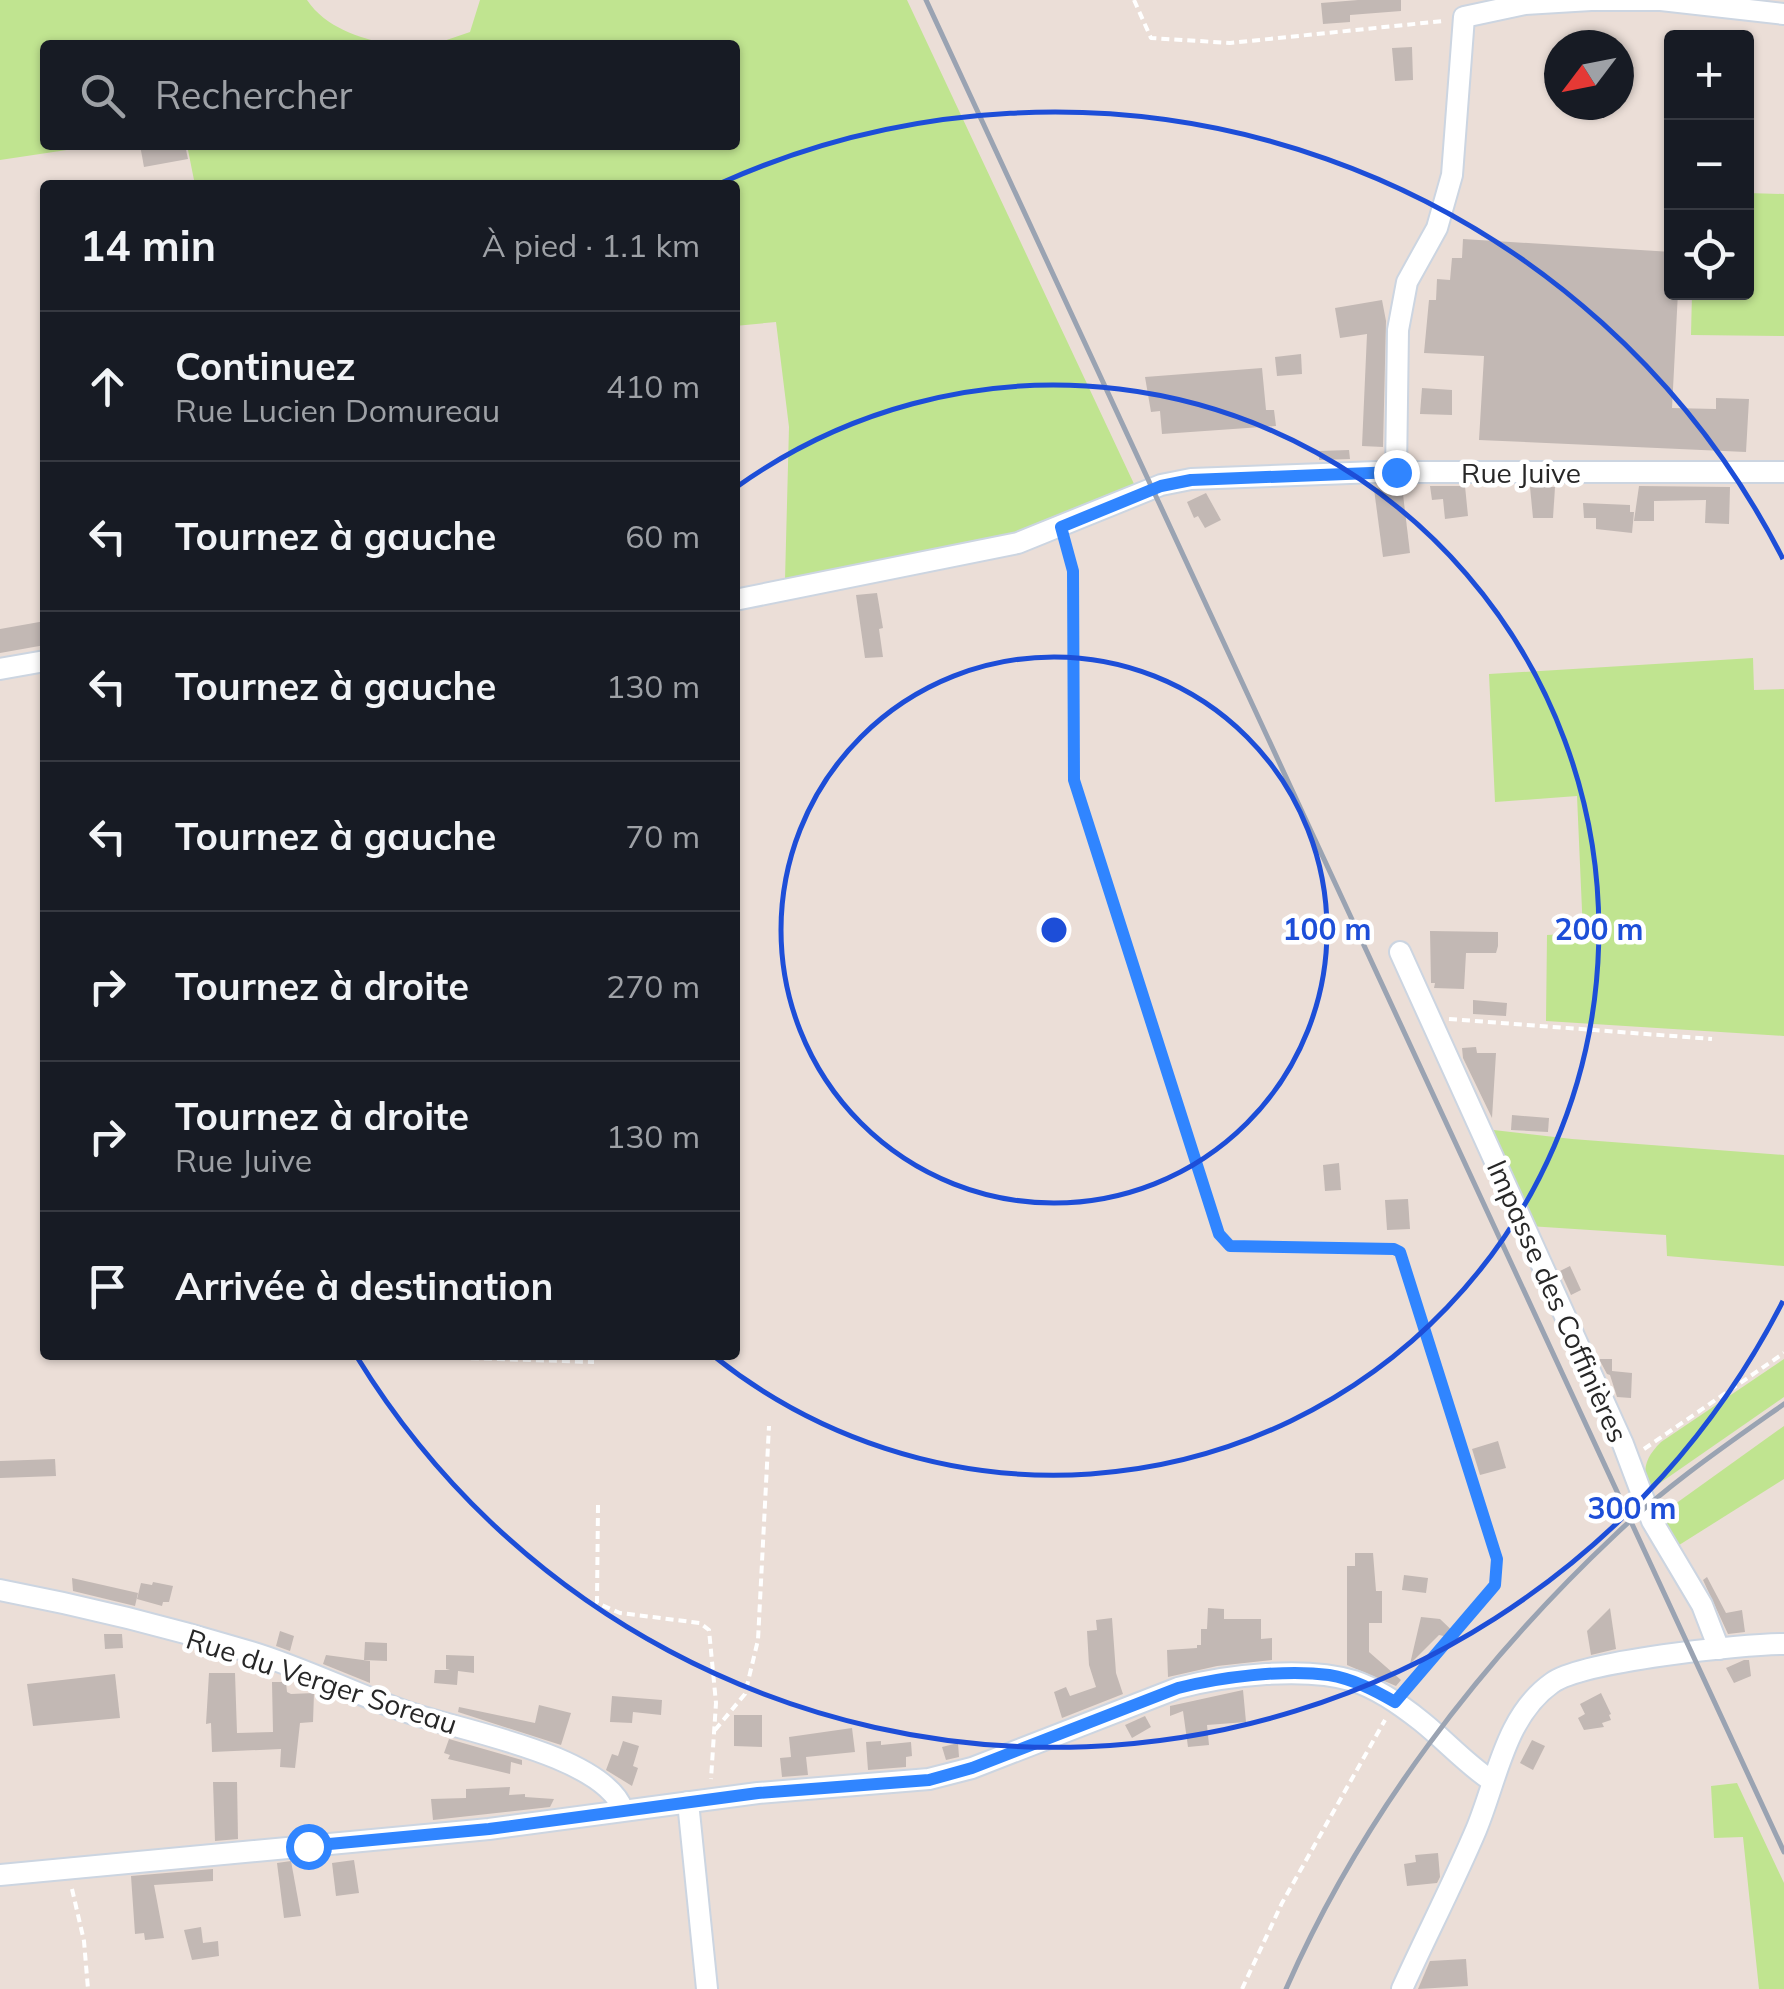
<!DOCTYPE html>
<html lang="fr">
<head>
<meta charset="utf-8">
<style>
  :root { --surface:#171b24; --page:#20242c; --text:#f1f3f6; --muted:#9ea1a6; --line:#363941 }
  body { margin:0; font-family:Mulish,sans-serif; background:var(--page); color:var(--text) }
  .controls { position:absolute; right:30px; top:30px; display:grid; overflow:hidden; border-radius:10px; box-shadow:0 2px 8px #0004 }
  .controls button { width:90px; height:90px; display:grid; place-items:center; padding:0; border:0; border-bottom:2px solid var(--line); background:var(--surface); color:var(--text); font:50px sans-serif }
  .compass { position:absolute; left:1544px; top:30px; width:90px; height:90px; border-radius:50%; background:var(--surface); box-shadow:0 2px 8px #0004; rotate:238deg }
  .stop { position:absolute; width:30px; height:30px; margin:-22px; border:8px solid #3085ff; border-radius:50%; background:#fff }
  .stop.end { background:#3085ff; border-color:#fff; box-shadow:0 2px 10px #0008 }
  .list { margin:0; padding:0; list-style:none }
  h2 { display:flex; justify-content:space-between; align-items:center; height:130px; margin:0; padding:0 40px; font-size:42px }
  h2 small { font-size:32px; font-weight:400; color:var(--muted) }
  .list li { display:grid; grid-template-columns:65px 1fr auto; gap:30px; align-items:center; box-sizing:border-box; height:150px; padding:0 40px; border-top:2px solid var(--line) }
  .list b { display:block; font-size:38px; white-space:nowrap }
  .list p { margin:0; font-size:32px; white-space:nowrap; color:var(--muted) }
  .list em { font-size:32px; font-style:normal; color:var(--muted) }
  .icon { flex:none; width:55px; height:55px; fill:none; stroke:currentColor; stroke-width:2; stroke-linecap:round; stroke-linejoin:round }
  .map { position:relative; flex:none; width:1784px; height:1989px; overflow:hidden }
  .search { position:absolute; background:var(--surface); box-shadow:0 2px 8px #0004; left:40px; top:40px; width:700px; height:110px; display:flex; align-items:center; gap:25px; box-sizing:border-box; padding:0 35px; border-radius:10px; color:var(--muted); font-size:38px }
  .panel { position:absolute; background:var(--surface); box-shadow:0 2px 8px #0004; left:40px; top:180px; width:700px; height:1180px; border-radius:10px }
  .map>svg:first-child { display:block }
  .green { fill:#c0e490 }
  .building { fill:#c2b8b4 }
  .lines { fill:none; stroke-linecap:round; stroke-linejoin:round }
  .minor-casing { stroke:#ccd5e1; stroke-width:24 }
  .path { stroke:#fff; stroke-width:4; stroke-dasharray:8 5; stroke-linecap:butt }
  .minor { stroke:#fff; stroke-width:20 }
  .rail { stroke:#9aa3b2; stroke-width:5 }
  .route { stroke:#3085ff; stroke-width:12 }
  .ring { fill:none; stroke:#1d4ed8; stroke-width:5 }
  .labels { text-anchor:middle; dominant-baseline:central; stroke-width:9; stroke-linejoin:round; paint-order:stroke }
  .street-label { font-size:28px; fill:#272727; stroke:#fff }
  .centre { fill:#1d4ed8; stroke:#fff; stroke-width:5 }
  .ring-label { font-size:30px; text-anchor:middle; font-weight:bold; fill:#1d4ed8; stroke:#fff; stroke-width:9; stroke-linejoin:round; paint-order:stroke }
</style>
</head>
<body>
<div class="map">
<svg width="1784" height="1989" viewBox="0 0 1784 1989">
  <rect width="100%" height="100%" fill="#ebded7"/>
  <g class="green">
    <path d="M0,0H307C326,28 358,37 390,45H45V145H100L0,160Z"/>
    <path d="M480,0H907L1135,486L1031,528L958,548L785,580L789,427L776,322L735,326V185H195L187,145H735V45H432L470,32Z"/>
    <path d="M1747,193L1784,194V336L1691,335L1692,293L1746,292Z"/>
    <path d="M1753,658L1754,690L1784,689V1036L1546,1021L1547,935L1583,933L1577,796L1495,802L1489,674Z"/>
    <path d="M1485,1129L1572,1139L1784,1155V1266L1667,1256L1666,1235L1529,1226Z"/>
    <path d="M1784,1359V1397L1647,1492C1643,1469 1644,1459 1661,1442Z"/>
    <path d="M1784,1426V1479L1676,1547L1657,1517Z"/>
    <path d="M1737,1783L1784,1883V1989H1759L1743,1837L1714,1838L1711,1786Z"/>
  </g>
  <g class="building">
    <path d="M1358,0H1401V11L1350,15V22L1323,24L1321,3Z"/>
    <path d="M1412,47L1413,80L1395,81L1392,48Z"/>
    <path d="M140,145H185L188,159L144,167Z"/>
    <path d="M1463,239L1672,252V292H1678L1672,408L1716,409V398L1749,399L1746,452L1479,440L1484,356L1424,353L1429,300H1436L1437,279L1450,280L1452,258H1462Z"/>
    <path d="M1382,300L1386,321L1383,447L1362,446L1367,334L1340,338L1335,308Z"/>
    <path d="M1301,354L1302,374L1277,376L1275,357Z"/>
    <path d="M1262,368L1266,410H1274L1276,426L1162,434L1160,411L1151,412L1145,377Z"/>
    <path d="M1422,388L1452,390V415L1420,414Z"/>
    <path d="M1349,450L1350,459L1319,460V451Z"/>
    <path d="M1402,486L1410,553L1383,557L1374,489Z"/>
    <path d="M1430,486H1465L1468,516L1445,519L1443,499L1432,500Z"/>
    <path d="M1639,486L1730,487L1729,524L1705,523L1706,500L1654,501V521H1634Z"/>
    <path d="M1530,487H1555L1553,518H1533Z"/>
    <path d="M1206,493L1221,520L1205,528L1198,516L1194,518L1187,502Z"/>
    <path d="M1583,503L1630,505V512H1634L1632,533L1596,529V518H1584Z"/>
    <path d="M877,593L883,628L879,629L883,657L865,658L856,595Z"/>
    <path d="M45,621V645L0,653V629Z"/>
    <path d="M1430,931L1498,932V946L1496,953H1466L1464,989L1434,988L1435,983H1431Z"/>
    <path d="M1473,1000L1507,1003L1506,1016L1473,1014Z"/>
    <path d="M1476,1047L1477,1053H1496L1492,1118L1463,1058L1462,1048Z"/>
    <path d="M1512,1115L1549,1118L1548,1132L1511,1130Z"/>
    <path d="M1339,1163L1341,1190L1325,1191L1323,1165Z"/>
    <path d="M1408,1199L1410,1229L1387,1230L1385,1200Z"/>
    <path d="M1570,1266L1581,1290L1571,1295L1560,1271Z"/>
    <path d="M1599,1359H1612V1371L1632,1373L1631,1398L1617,1397L1610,1375L1607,1374Z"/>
    <path d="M1498,1441L1506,1468L1480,1475L1472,1449Z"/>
    <path d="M55,1459L56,1476L0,1478V1461Z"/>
    <path d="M1355,1553H1373L1376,1591H1382V1623H1369V1652L1401,1680L1396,1686L1347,1665V1566H1355Z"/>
    <path d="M1404,1575L1428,1578L1426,1593L1402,1590Z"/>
    <path d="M1707,1577L1726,1613L1742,1610L1745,1632L1728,1634L1703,1580Z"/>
    <path d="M72,1578L138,1593L135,1606L73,1591Z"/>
    <path d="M153,1582L173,1586L169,1602H163L162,1606L137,1599L141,1583L152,1585Z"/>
    <path d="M1208,1608L1224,1609V1619H1261V1639L1272,1638V1660L1217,1666L1168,1677L1167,1650L1197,1648V1645H1201V1629H1207Z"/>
    <path d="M1610,1608L1616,1649L1591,1655L1587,1631Z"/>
    <path d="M1421,1617L1440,1619L1462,1640L1439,1635L1410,1664Z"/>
    <path d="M1112,1618L1116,1673L1123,1694L1062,1718L1054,1692L1066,1687L1070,1696L1096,1687L1089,1665L1087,1631L1097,1630L1096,1620Z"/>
    <path d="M280,1631L294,1636L290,1651L276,1646Z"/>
    <path d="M104,1634H122L123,1648L105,1649Z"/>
    <path d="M365,1642L387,1643V1661L364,1660Z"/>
    <path d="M326,1655L370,1661V1683L323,1664Z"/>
    <path d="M446,1655L474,1656V1673L458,1671L457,1685L434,1683L435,1670H450L446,1669Z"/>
    <path d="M1744,1660H1749L1751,1676L1734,1683L1726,1668Z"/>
    <path d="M209,1673H235L237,1733L273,1732L272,1682H286L287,1692L291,1694L314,1693L313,1722L300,1723L295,1768L280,1767L281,1749L212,1752L211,1723L206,1724Z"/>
    <path d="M115,1674L120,1718L33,1726L27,1684Z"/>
    <path d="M1243,1690L1246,1722L1207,1725L1209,1745L1188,1747L1183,1711L1170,1716V1706Z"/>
    <path d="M1601,1693L1611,1714L1609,1715L1611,1720L1602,1723L1604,1727L1584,1730L1578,1718L1585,1714L1580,1704Z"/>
    <path d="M612,1696L662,1700L661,1715L633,1712L632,1723L610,1722Z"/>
    <path d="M539,1705L571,1713L561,1745L458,1712L459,1707L535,1723Z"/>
    <path d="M734,1715H762V1747L734,1746Z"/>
    <path d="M1145,1716L1151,1727L1132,1738L1125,1725Z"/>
    <path d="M852,1728L855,1752L806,1757L808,1775L782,1777L780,1758L791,1757L789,1737Z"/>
    <path d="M449,1739L522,1760V1765L511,1762L510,1774L448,1759L450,1755L444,1753Z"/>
    <path d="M1532,1740L1545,1746L1533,1770L1520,1763Z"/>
    <path d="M623,1741L639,1746L633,1766L638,1768L632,1786L606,1770L612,1754L618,1756Z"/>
    <path d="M881,1741V1745L911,1742L912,1756L906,1757V1767L868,1770L866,1742Z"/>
    <path d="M958,1743L959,1757L946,1760L942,1747Z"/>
    <path d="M213,1782H237L238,1839L215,1841Z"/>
    <path d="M510,1787L509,1795L525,1794V1797L554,1799L550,1807L433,1820L431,1799L466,1798V1789Z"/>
    <path d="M1438,1853L1440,1877L1437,1883L1407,1886L1404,1864L1416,1862L1415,1855Z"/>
    <path d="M354,1860L359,1893L336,1896L332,1863Z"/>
    <path d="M291,1861L301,1916L284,1918L277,1863Z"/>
    <path d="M213,1869V1881L154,1885L164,1938L145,1940L144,1933L135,1934L131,1876Z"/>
    <path d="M201,1927L203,1943L218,1941L219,1956L192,1960L184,1930Z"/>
    <path d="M1466,1959L1468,1986L1418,1989L1430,1961Z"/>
  </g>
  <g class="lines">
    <g class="minor-casing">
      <g id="minor">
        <path d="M1592,0H1661L1784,14"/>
        <path d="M1396,473L1398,330L1407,282L1437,228L1452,175L1464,17L1525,4L1591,0"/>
        <path d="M735,600L1018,543L1161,485L1191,479L1377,472H1784"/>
        <path d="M0,669L45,661"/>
        <path d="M1400,952L1623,1444L1652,1521L1702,1605L1719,1649"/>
        <path d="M0,1590C84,1606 169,1627 251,1652C304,1668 355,1694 407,1712C458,1730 604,1755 623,1810"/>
        <path d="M688,1802L707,1989"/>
        <path d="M0,1875L489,1829L758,1793L929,1779L972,1768L1178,1688C1227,1675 1305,1666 1354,1681C1378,1689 1401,1705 1421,1721C1445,1740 1466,1764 1492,1781"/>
        <path d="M1402,1989C1426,1936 1453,1884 1476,1830C1497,1780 1505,1716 1552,1683C1582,1661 1742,1644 1784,1644"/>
      </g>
    </g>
    <g class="path">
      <path d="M1134,0L1151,38L1230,43L1443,21"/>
      <path d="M1065,542L1073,571L1074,780L1219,1234L1229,1246L1394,1249L1399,1252L1497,1559L1495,1585L1408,1687"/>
      <path d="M1449,1019L1712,1039"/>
      <path d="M367,1355L594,1362"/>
      <path d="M1644,1449L1784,1353"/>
      <path d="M598,1505L597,1603L620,1613L700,1623L709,1630L716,1703L711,1779"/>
      <path d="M715,1730L745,1694L758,1640L769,1426"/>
      <path d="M72,1889L84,1941L88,1989"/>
      <path d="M1242,1989L1282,1903L1385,1720"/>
    </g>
    <use href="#minor" class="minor"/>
    <g class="rail">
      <path d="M926,0L1784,1852"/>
      <path d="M1286,1989C1361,1818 1479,1663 1615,1535C1666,1486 1726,1445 1784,1404"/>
    </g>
  </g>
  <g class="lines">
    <path class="route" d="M308,1846L489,1829L758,1793L929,1780L972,1768L1178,1688C1221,1677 1284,1669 1329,1675C1353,1679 1374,1690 1395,1702L1495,1585L1497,1559L1400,1252L1394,1249L1230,1246L1219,1234L1074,780L1073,571L1061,527L1161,486L1191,480L1396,472"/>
  </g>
  <g class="ring">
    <circle cx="1054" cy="930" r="273"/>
    <path d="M738 486A545 545 0 1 1 715 1357"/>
    <path d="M1783 1301A818 818 0 0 1 357 1357M721 183A818 818 0 0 1 1783 559"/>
  </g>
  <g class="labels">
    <g class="street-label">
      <text x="1521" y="472">Rue Juive</text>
      <text transform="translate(1558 1301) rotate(66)">Impasse des Coffinières</text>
      <text transform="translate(322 1681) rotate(18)">Rue du Verger Soreau</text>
    </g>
  </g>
  <circle cx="1054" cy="930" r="15" class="centre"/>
  <g class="ring-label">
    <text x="1327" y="940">100 m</text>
    <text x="1599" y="940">200 m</text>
    <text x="1632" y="1519">300 m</text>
  </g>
</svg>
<div class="controls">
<button>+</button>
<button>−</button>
<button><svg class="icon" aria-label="locate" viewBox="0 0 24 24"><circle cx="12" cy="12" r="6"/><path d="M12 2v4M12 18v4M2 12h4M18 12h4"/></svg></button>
</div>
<svg class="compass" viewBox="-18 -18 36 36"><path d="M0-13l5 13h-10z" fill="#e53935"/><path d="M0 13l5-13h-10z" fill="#9ea1a6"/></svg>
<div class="stop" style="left:308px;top:1846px"></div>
<div class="stop end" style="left:1396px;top:472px"></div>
<div class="search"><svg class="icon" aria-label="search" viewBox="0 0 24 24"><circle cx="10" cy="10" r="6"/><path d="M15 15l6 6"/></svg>Rechercher</div>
<section class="panel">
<h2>14 min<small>À pied · 1.1 km</small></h2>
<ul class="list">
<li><svg class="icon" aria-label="ahead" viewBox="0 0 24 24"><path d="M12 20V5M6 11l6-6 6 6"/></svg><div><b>Continuez</b><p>Rue Lucien Domureau</p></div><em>410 m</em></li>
<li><svg class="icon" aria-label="left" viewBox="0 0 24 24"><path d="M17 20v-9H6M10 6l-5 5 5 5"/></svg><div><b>Tournez à gauche</b></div><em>60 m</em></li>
<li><svg class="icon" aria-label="left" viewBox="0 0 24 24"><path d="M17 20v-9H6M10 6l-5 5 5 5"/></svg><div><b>Tournez à gauche</b></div><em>130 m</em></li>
<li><svg class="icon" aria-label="left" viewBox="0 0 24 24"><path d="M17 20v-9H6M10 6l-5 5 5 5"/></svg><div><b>Tournez à gauche</b></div><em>70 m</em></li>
<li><svg class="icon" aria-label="right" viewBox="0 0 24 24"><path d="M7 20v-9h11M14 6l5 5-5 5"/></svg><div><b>Tournez à droite</b></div><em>270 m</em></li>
<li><svg class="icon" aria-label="right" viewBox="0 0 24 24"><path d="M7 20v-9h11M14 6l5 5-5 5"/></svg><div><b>Tournez à droite</b><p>Rue Juive</p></div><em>130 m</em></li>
<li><svg class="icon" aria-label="arrive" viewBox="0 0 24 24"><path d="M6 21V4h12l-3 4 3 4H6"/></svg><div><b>Arrivée à destination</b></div></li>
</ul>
</section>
</div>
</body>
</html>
